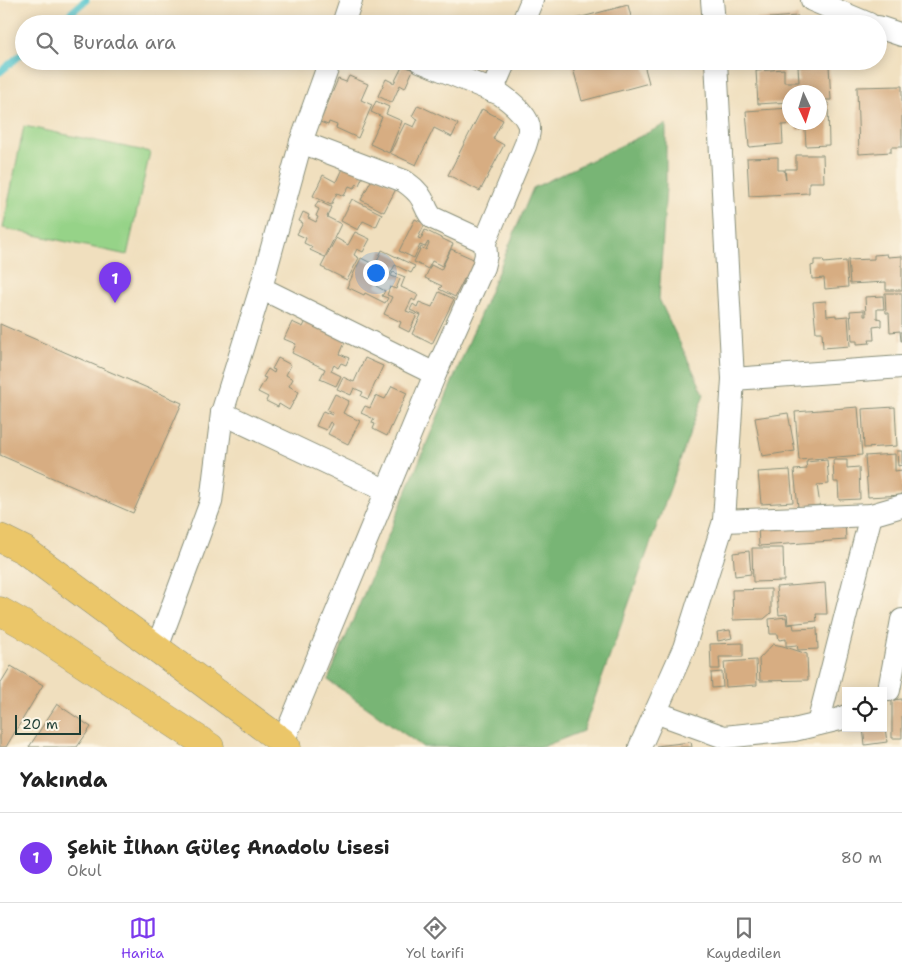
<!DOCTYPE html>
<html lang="tr">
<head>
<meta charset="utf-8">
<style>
  :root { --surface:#fff; --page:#f6f6f6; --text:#222; --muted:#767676; --line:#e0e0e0; --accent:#7c3aed }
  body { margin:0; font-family:"Shantell Sans",sans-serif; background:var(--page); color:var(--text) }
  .controls { position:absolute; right:15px; bottom:15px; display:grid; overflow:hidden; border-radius:0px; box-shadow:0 2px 12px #0003 }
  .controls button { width:45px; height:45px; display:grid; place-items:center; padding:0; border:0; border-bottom:1px solid var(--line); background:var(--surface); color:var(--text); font:25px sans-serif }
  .compass { position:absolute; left:782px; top:85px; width:45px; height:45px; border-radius:50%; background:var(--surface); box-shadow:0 2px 12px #0003; rotate:176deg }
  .scale { position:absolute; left:15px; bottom:12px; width:66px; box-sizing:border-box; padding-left:5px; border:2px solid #1f3d34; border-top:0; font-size:14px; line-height:18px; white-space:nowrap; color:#1f3d34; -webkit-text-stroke:4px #fcf5e5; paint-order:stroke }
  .you { position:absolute; left:375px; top:272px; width:18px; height:18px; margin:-12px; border:4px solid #fff; border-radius:50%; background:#1a73e8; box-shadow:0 0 0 8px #1a73e833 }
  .badge { display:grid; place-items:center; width:32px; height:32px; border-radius:50%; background:var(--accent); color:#fff; font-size:16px; font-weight:700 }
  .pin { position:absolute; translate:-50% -41px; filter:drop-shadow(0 1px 2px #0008) }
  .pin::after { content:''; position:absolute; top:26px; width:18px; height:15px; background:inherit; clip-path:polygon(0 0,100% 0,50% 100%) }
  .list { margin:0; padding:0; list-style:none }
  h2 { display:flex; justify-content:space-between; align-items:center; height:65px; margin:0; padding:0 20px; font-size:21px }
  h2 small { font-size:16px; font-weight:400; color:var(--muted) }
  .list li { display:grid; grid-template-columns:32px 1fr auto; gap:15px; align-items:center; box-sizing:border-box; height:90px; padding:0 20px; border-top:1px solid var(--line) }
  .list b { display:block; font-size:19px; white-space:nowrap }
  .list p { margin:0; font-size:16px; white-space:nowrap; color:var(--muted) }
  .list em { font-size:16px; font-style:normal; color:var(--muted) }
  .icon { flex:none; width:28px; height:28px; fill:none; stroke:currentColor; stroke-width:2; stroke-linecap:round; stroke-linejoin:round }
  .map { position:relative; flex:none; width:902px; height:747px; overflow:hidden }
  .search { position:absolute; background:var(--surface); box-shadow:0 2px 12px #0003; left:15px; right:15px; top:15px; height:55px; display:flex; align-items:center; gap:12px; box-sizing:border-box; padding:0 18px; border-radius:28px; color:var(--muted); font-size:19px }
  .sheet { height:155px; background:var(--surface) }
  nav { display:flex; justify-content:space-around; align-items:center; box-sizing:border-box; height:70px; border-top:1px solid var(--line); background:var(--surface); font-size:14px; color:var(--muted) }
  nav a { display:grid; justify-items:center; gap:2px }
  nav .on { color:var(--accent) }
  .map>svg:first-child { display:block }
  .green { fill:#96d388; stroke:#5a885e }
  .forest { fill:#78b574; stroke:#4c7954 }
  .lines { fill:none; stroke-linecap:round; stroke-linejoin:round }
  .stream { stroke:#5bc8cf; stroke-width:7 }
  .building { fill:#d7ad82 }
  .minor-casing { stroke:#888e79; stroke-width:24 }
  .major-casing { stroke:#888e79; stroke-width:29 }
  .minor { stroke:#fff; stroke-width:22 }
  .major { stroke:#ebc669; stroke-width:28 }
</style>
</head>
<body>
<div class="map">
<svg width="902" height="747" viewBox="0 0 902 747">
  <rect width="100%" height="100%" fill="#fcf5e5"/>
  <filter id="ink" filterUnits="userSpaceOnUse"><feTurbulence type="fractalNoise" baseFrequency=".02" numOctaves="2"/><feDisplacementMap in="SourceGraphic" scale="10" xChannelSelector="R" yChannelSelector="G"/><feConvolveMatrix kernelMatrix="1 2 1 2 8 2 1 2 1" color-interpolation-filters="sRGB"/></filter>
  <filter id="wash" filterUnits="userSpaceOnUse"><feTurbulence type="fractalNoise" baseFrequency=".0096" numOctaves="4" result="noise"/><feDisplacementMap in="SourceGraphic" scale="20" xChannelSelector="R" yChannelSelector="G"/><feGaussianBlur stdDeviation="1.12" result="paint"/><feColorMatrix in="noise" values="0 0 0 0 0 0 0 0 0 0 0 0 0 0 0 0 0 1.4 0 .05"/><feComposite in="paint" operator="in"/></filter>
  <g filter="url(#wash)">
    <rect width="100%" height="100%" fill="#f0dfbe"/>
    <path class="green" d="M24,126L150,152L127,255L3,228Z"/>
    <path class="forest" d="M666,124V186L659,299L704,394L583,731L542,747H423L328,680L533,188Z"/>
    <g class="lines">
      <g class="stream">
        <path d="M58,24L86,0"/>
        <path d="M0,72L24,52"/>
      </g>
    </g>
    <g id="blocks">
      <g class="building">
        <path d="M628,5L633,24H559V23Z"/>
        <path d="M798,16V24H756V19Z"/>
        <path d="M571,61H643L649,83L582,101Z"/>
        <path d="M403,65L413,70L405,88L400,85L392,103L378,96L386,79L394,83Z"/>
        <path d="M829,66L831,100H820V92H790V102L758,104L756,71L784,69V82H799L798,67Z"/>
        <path d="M349,76L368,84L361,100L372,105L358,138L336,128L337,125L329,122L328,125L320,122L338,79L346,82Z"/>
        <path d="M902,86V147H891V152L859,154L857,87Z"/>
        <path d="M376,101L389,107L386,114L402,121L389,153L370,144L382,117L371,112Z"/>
        <path d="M820,103H828L829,145L806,146L805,129L796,130V122H820Z"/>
        <path d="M418,105L458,124L452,137L434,128L416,165L390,153L405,123L414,127L418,119L412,116Z"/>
        <path d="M790,108V122H795V124L782,125L783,144L749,147L746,111Z"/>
        <path d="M482,109L503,120L493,139L504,145L480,191L448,175Z"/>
        <path d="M796,155H823L824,182H809V193L749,196L747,158L778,157V170H784L786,180L785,169H796Z"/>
        <path d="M344,164L364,174L359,185L357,184L354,188L349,186L344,196L337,193L331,205L313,196L323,175L336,182Z"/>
        <path d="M374,175L397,187L384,212L361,200Z"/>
        <path d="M352,199L382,214L376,227L363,221L358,230L341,221Z"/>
        <path d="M318,201L331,207L327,217L341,224L325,257L310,250L312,247L304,243L306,238L297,234L303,223L299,221L303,212L309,215L308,218L316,222L318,217L316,216L319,209L315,207Z"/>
        <path d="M415,219L425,224L418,238L421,239L425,230L453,244L442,266L432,261L428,269L414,262L421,247L426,250L429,243L428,242L425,247L420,245L414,258L399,251Z"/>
        <path d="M355,232L370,239L363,252L357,249L354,255L359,258L347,280L321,267L336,238L348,245Z"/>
        <path d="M451,249L480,262L470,282L464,279L455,297L439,289L442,286L425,278L431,265L441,270Z"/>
        <path d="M382,250L415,266L411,273L395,265L387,280L381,277L376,286L385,291L382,296L388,298L385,303L365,293L364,295L347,287L361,258L375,265Z"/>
        <path d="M887,254L888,257L902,256V290H886V282L850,284L848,260L874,259V255Z"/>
        <path d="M814,260H823L824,263L846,261L848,287L825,289L824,278L812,279L811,266L814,265Z"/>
        <path d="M393,272L405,277L401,287L418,295L415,301L412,299L406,311L417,315L409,332L399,327L401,322L384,314L392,297L387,295L390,287L396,289L400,279L391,276Z"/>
        <path d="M439,292L454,299L432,344L412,334L421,315L410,310L413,304L417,307L419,302L432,307Z"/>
        <path d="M885,293H902V341H901L900,331L890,332L889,313H886Z"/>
        <path d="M883,296L884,309H877V318L881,319V326L873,327L874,340H869L870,343L857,344V341H852L850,311L864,310V316H866L865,297Z"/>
        <path d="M826,301L827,316L836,315V317L848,316L850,346L823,348L822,332H816L813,302Z"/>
        <path d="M306,321L346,340L340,354L349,358L346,365L341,363L338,368L334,365L331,371L341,376L336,386L320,379L325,369L292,353L296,344L284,339L292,322L303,327Z"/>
        <path d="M0,324L182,403L133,513L0,455Z"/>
        <path d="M278,358L291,365L286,375L293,379L289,386L299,392L289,410L279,404L278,407L266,401L268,397L258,392L266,378L263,377L268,369L274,373L275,370L272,369Z"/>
        <path d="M365,358L383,366L368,399L361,396L363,392L354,388L351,395L337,389L343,377L354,382Z"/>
        <path d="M392,386L407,393L387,436L373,429L375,424L372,423L374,419L361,413L365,406L370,408L376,395L385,399Z"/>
        <path d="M335,394L349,401L343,413L360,421L348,444L328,434L333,424L330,422L326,430L316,426L323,411L332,415L333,413L327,410Z"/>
        <path d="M858,407L862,455L799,460L795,412Z"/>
        <path d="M895,407L897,446L864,448L862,409Z"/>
        <path d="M788,413L795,451L762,456L755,418Z"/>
        <path d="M897,451H902V465L898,466Z"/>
        <path d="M895,454V471L902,470V495L868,497L865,456Z"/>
        <path d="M827,460L829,484L817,485L820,505L798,507L794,470L807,469L806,462Z"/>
        <path d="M833,460H847V468L859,467L860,499L839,500L838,482H834Z"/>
        <path d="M790,470L793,502L761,504L758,472Z"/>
        <path d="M845,520L846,540L759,546L758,526Z"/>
        <path d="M752,548H783L784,581L753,582Z"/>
        <path d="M749,551L751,574L735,576L733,553Z"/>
        <path d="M825,583L827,614H816L817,621L788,624L787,614L779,615L776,587Z"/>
        <path d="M771,589V613L764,619L733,620L732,590Z"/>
        <path d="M786,617L787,625L793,624L794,629L817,628L818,649L798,650L797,645L786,646V639L779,640L778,634H770L769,619Z"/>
        <path d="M730,630L732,638L718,641L717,632Z"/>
        <path d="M743,643V657H719L720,669H711L710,644Z"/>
        <path d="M773,644L783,646L807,654L808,680L760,681L759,659Z"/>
        <path d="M756,660L757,685L726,687L724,662Z"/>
        <path d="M11,666L43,685L6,747H0V684Z"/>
        <path d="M722,672L723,687L712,688L711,673Z"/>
        <path d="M902,699V738H892V700Z"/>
        <path d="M57,704L91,727L77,747H29Z"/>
        <path d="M883,721H884L887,742L865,745L863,728H883Z"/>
        <path d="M691,742L692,747H656V746Z"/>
      </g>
    </g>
  </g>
  <g filter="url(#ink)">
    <use href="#blocks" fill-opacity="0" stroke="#888e79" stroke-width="1"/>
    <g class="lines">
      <g class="minor-casing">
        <g id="minor">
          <path d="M712,0L714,24"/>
          <path d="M812,0L869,24"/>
          <path d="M343,24L351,0"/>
          <path d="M522,24L532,0"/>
          <path d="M878,27L902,35"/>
          <path d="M492,91L505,61"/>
          <path d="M301,142L404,181C411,186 418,191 422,199C426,206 427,213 433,218L485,242"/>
          <path d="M261,288L435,374"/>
          <path d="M733,379L902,367"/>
          <path d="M222,413L387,491"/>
          <path d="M724,521L871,515L902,506"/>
          <path d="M157,648L211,502L222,413L261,288L301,142L330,61"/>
          <path d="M889,690L902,620"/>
          <path d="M655,712L724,737L794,730L840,719L846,716"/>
          <path d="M818,724L871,515"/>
          <path d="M283,742L435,374L483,267L486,255L485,242L525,146C527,139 531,130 528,123C523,111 510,101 500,94L420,61"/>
          <path d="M640,747L684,648L724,521L733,379L716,61"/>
        </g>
      </g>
      <g class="major-casing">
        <g id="major">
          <path d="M0,538L24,550L283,742L287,747"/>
          <path d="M0,611L23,624L210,747"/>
        </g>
      </g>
      <use href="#minor" class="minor"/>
      <use href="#major" class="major"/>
    </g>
  </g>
</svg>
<div class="controls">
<button><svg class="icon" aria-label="locate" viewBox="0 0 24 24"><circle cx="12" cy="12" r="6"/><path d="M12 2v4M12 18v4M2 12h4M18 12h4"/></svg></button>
</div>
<svg class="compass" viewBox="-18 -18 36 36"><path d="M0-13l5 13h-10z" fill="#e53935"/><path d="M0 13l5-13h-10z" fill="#767676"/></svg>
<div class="scale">20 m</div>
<div class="you"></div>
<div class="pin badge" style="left:115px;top:303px">1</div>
<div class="search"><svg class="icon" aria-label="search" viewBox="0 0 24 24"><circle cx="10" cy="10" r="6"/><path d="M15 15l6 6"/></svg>Burada ara</div>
</div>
<section class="sheet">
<h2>Yakında<small></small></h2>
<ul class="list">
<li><span class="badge">1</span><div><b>Şehit İlhan Güleç Anadolu Lisesi</b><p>Okul</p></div><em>80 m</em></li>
</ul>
</section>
<nav>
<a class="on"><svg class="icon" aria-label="map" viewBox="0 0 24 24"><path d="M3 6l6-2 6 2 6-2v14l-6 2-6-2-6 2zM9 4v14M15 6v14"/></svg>Harita</a>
<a><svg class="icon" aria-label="directions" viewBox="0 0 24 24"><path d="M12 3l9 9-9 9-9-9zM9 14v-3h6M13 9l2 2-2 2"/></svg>Yol tarifi</a>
<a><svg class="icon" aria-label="saved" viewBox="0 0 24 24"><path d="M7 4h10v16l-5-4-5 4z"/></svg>Kaydedilen</a>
</nav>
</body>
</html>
